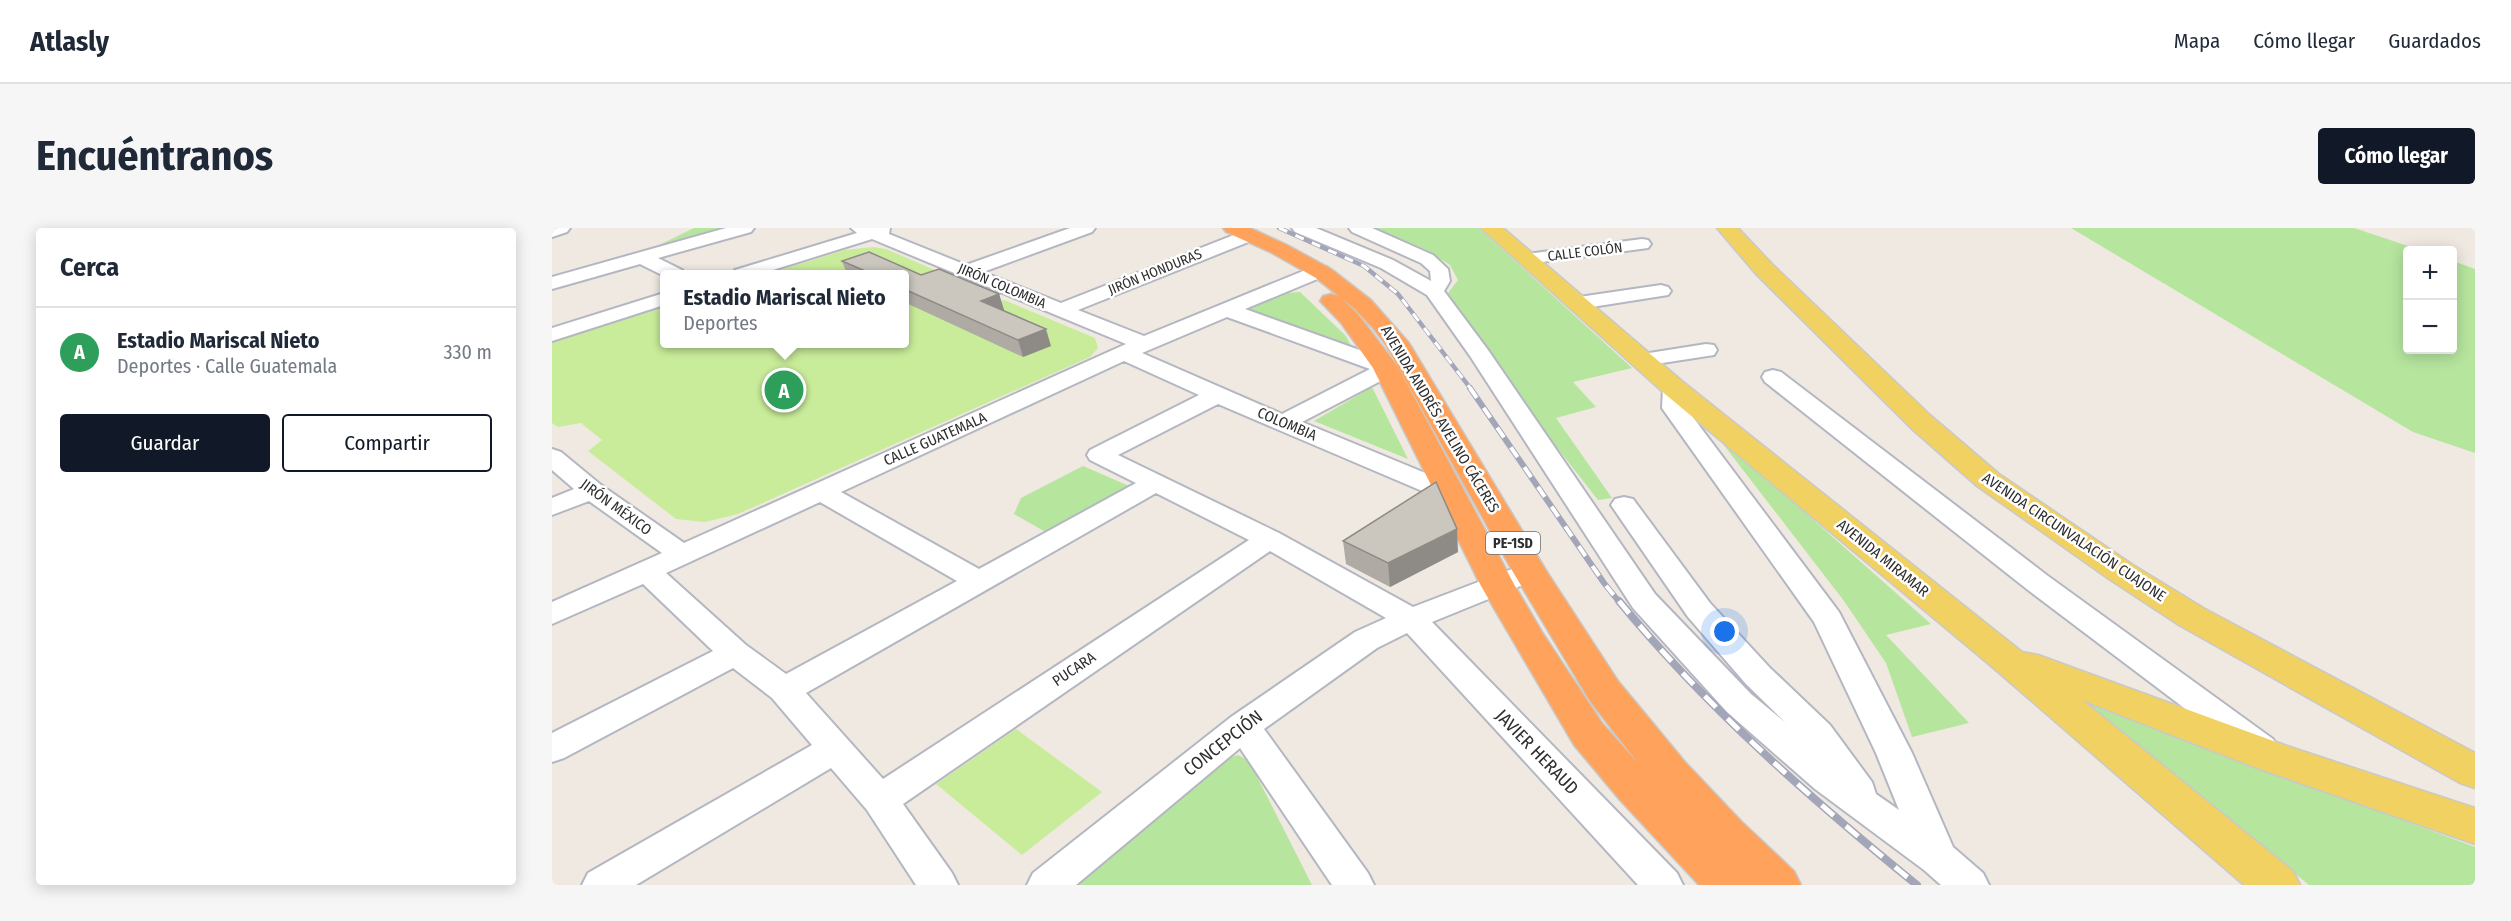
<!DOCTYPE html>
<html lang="es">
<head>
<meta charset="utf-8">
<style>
  :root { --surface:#fff; --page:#f6f6f7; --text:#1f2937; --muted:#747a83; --line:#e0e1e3; --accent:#111827 }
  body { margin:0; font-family:"Fira Sans Condensed",sans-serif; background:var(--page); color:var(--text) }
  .controls { position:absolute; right:18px; top:18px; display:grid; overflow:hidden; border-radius:6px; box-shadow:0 3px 15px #0003 }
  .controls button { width:54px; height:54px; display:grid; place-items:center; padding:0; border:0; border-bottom:2px solid var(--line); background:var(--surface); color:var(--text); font:30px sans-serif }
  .you { position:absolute; left:1173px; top:404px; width:21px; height:21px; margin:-15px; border:4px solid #fff; border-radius:50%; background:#1a73e8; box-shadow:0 0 0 9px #1a73e833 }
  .badge { display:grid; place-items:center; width:39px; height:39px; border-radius:50%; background:var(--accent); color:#fff; font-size:20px; font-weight:700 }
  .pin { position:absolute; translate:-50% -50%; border:3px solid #fff; box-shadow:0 2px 6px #0006 }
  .popup { position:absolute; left:108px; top:42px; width:249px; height:78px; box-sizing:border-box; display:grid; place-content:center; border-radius:6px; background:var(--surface); filter:drop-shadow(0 2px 4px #0005); font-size:20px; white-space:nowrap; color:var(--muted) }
  .popup b { font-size:22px; color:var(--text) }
  .popup::after { content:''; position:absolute; left:50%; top:100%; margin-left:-12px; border:12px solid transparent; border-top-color:var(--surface) }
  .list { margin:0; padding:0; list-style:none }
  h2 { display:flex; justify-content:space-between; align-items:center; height:78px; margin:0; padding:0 24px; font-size:26px }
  h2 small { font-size:20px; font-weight:400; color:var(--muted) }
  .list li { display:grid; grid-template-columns:39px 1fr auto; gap:18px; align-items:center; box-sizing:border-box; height:90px; padding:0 24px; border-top:2px solid var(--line) }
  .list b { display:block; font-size:22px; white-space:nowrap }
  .list p { margin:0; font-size:20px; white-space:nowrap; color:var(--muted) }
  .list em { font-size:20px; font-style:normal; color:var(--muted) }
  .actions { display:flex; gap:12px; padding:18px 24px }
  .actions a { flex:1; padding:14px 0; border:2px solid var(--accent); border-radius:6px; text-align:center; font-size:21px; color:var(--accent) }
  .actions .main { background:var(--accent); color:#fff }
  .map { position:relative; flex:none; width:1923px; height:657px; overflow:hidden; border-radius:6px }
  header { display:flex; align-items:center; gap:36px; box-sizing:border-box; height:84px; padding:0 30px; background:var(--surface); border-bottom:2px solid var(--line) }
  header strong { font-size:28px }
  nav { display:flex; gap:33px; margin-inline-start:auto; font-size:21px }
  .intro { display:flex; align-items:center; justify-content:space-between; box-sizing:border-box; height:144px; padding:0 36px }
  h1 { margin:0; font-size:42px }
  .button { padding:15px 27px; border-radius:6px; background:var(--accent); color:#fff; font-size:21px; font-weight:700 }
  main { display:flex; gap:36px; padding:0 36px }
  aside { flex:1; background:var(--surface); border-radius:6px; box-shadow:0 3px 15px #0003 }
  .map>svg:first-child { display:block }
  .green { fill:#b6e59e }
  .pitch { fill:#c9ec9a }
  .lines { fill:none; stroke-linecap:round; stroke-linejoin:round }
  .minor-casing { stroke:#b4b7c1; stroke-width:4 }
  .major-casing { stroke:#c9c9c9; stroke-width:3 }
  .highway-casing { stroke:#c9c9c9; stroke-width:3 }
  .minor { fill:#fff; fill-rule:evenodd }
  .major { fill:#f2d163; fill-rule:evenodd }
  .highway { fill:#ffa35c; fill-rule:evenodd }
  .rail-far2-casing { stroke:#a3a6b8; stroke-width:4.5 }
  .rail-far1-casing { stroke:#a3a6b8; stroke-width:6 }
  .rail-casing { stroke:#a3a6b8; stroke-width:8 }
  .rail-far2 { stroke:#fff; stroke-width:3; stroke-dasharray:9; stroke-linecap:butt }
  .rail-far1 { stroke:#fff; stroke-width:4; stroke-dasharray:12; stroke-linecap:butt }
  .rail { stroke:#fff; stroke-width:5; stroke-dasharray:16; stroke-linecap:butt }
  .wall { fill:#afaba4 }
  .shaded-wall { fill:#8e8b86 }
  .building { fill:#cbc7bf; stroke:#8e8b86; stroke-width:1.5 }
  .labels { text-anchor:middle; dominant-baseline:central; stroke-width:5; stroke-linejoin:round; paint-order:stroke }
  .far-street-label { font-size:14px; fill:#2e2e2e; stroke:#fff }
  .shield { fill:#fff; stroke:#6d6d6d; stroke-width:1.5 }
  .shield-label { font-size:14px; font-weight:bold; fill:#2e2e2e }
  .street-label { font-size:15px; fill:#2e2e2e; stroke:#fff }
  .near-street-label { font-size:18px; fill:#2e2e2e; stroke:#fff }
</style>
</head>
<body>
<header>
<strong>Atlasly</strong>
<nav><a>Mapa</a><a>Cómo llegar</a><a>Guardados</a></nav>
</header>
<div class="intro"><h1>Encuéntranos</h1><a class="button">Cómo llegar</a></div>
<main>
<aside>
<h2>Cerca<small></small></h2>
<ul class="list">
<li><span class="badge" style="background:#2e9e5b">A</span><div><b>Estadio Mariscal Nieto</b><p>Deportes · Calle Guatemala</p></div><em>330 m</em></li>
</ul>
<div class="actions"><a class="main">Guardar</a><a>Compartir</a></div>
</aside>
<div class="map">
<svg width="1923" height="657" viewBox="0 0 1923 657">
  <rect width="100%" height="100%" fill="#efe9e1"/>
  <g class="green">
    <path d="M142,0H174L99,21Z"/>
    <path d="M822,0H927L1080,140L1021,154L1044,179L1004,190L1060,270L1046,272L985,194L903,79L896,65L906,52L898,37L872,21Z"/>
    <path d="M1519,0H1802L1868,22H1856V122H1900L1901,33L1923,41V225L1861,204Z"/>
    <path d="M748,64L794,108L800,120L690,81L723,66Z"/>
    <path d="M820,159L856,231L762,193Z"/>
    <path d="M1161,203L1379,396L1334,407L1417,495L1360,509L1334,435L1292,373Z"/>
    <path d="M531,238L584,261L501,308L462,286L469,270Z"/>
    <path d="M1530,472L1923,619V657H1757Z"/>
    <path d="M686,527L697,533L760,657H516L666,533Z"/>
  </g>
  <g class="pitch">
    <path d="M321,19L334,21L420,58L448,73L452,72L543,110L546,120L538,129L186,286L153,294L124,291L36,223L50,212L29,195L6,199L0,195V114L112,79V116H352V46H215L293,22Z"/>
    <path d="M464,501L550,564L470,627L384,556Z"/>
  </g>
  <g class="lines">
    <g class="minor-casing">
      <g id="minor">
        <path d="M0,0H18L15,4L0,9Z"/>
        <path d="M174,0H202L199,4L106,30L130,42L132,46L112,48L88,36L0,61V49Z"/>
        <path d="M299,0H338L337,6L414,37L518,0H543L540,4L431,44L509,75L692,3H704L707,7L704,11L526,82L592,108L761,39H775L777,43L775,47L693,81L841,134L845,141L842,146L750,194L907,259L911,265L907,271L898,273L889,271L666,176L566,227L727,305L861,379L968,338L978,335L988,338L993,344L988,350L880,394L1125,645L1131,657H1086L855,405L825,420L712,501L816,645L822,657H780L688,520L524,657H475L481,645L679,489L803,404L834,390L718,323L351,576L400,645L406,657H364L315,582L279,540L84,657H30L36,645L260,517L220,470L181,440L12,530L0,534V505L161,423L91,356L0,396V374L110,325L37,273L0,287V270L22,261L0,242V221L9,224L49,257L132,315L574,116L320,11L208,46H181L183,42L305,5ZM675,89L818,141L730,186L590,125ZM572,133L647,167L538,222L535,227L538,232L584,255L427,341L289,264ZM604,265L697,312L331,551L254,465ZM268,274L405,353L234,446L194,417L114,345Z"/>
        <path d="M740,0H764L841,32L879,53L878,43L869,35L800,4L797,0H820L881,27L896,41L898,53L892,63L936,122L1103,366L1199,466L1234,495L1194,456L1136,389L1059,277L1063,271L1072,269L1081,271L1158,375L1218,440L1278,497L1320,554L1324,566L1347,582L1324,525L1262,394L1110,180L1111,160L1114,155L1122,153L1130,155L1133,160L1134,180L1287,384L1360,525L1401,619L1431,645L1437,657H1389L1372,642L1263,561L1175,484L1081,380L918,128L875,67L829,40L743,4Z"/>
        <path d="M1090,11L1096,12L1099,16L1096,20L975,36L969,35L966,31L969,27L975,26Z"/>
        <path d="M1109,57L1116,59L1119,63L1116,67L1027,81L1020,79L1017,75L1020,71L1027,69Z"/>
        <path d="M112,65V77L0,113V100Z"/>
        <path d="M1154,116L1162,117L1165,122L1162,127L1091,138L1083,137L1080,132L1083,127L1091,126Z"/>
        <path d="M1221,142L1229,144L1496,348L1721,511L1727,520L1721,529L1709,533L1697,529L1476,362L1213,154L1210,149L1213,144Z"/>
      </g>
    </g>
    <g class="major-casing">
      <g id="major">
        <path d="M929,0H951L1131,154L1470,424L1486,427L1735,518L1923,580V616L1705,540L1530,472L1741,643L1748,657H1692L1438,437L1113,166Z"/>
        <path d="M1165,0H1186L1220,36L1379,188L1447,246L1581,337L1653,381L1923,525V560L1908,555L1627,397L1557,351L1425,258L1359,200L1204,46Z"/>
      </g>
    </g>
    <g class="highway-casing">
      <path id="highway" d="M671,0H698L735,17L779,41L819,72L857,115L995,344L1066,453L1133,534L1190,594L1242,643L1249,657H1147L1068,572L1022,517L929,358L821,140L789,95L768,73L771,68L779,66L787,68L805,85L846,139L963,358L990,404L1050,495L1086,535L1038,473L961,344L834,117L821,100L803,81L764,50L720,25L674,4Z"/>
    </g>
    <use href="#minor" class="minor"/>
    <use href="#major" class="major"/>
    <use href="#highway" class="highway"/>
    <g class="rail-far2-casing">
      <path id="rail-far2" d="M727,0L812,38L846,66L919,161"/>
    </g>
    <g class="rail-far1-casing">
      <path id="rail-far1" d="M918,160L1052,355L1068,375"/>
    </g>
    <g class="rail-casing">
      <path id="rail" d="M1067,373C1154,479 1258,570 1365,657"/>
    </g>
    <use href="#rail-far2" class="rail-far2"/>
    <use href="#rail-far1" class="rail-far1"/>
    <use href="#rail" class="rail"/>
  </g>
  <g class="wall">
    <path d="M290,33L369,47L447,66L452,82H451L499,118L471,129L352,74V46H295Z"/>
    <path d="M791,313L906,324L838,359L794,336Z"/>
  </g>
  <g class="shaded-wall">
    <path d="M447,66L452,82L434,89L429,73Z"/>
    <path d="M494,101L499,118L471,129L466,112Z"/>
    <path d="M905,301L906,324L838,359L836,335Z"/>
  </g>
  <g class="building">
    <path d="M317,24L369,47L387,41L447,66L429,73L494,101L466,112L352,61V46H320L290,33Z"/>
    <path d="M884,254L905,301L836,335L791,313Z"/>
  </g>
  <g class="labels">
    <g class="far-street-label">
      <text transform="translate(1033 24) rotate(-7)">CALLE COLÓN</text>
      <text transform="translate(603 44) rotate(-22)">JIRÓN HONDURAS</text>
      <text transform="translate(450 58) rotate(23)">JIRÓN COLOMBIA</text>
    </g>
    <rect class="shield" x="934" y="304" width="54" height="22" rx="4.5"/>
    <g class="shield-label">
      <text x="961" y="315">PE-1SD</text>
    </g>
    <g class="street-label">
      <text transform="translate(888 191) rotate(59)">AVENIDA ANDRÉS AVELINO CÁCERES</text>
      <text transform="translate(735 196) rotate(23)">COLOMBIA</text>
      <text transform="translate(383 211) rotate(-24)">CALLE GUATEMALA</text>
      <text transform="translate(64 279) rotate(36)">JIRÓN MÉXICO</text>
      <text transform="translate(1522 309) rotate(34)">AVENIDA CIRCUNVALACIÓN CUAJONE</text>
      <text transform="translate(1331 330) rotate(39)">AVENIDA MIRAMAR</text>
      <text transform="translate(522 441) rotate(-34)">PUCARA</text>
    </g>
    <g class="near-street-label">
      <text transform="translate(671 515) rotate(-38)">CONCEPCIÓN</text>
      <text transform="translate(985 524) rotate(46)">JAVIER HERAUD</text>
    </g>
  </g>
</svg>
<div class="controls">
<button>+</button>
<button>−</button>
</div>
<div class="you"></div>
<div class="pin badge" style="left:232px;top:162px;background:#2e9e5b">A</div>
<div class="popup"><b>Estadio Mariscal Nieto</b>Deportes</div>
</div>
</main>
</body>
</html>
